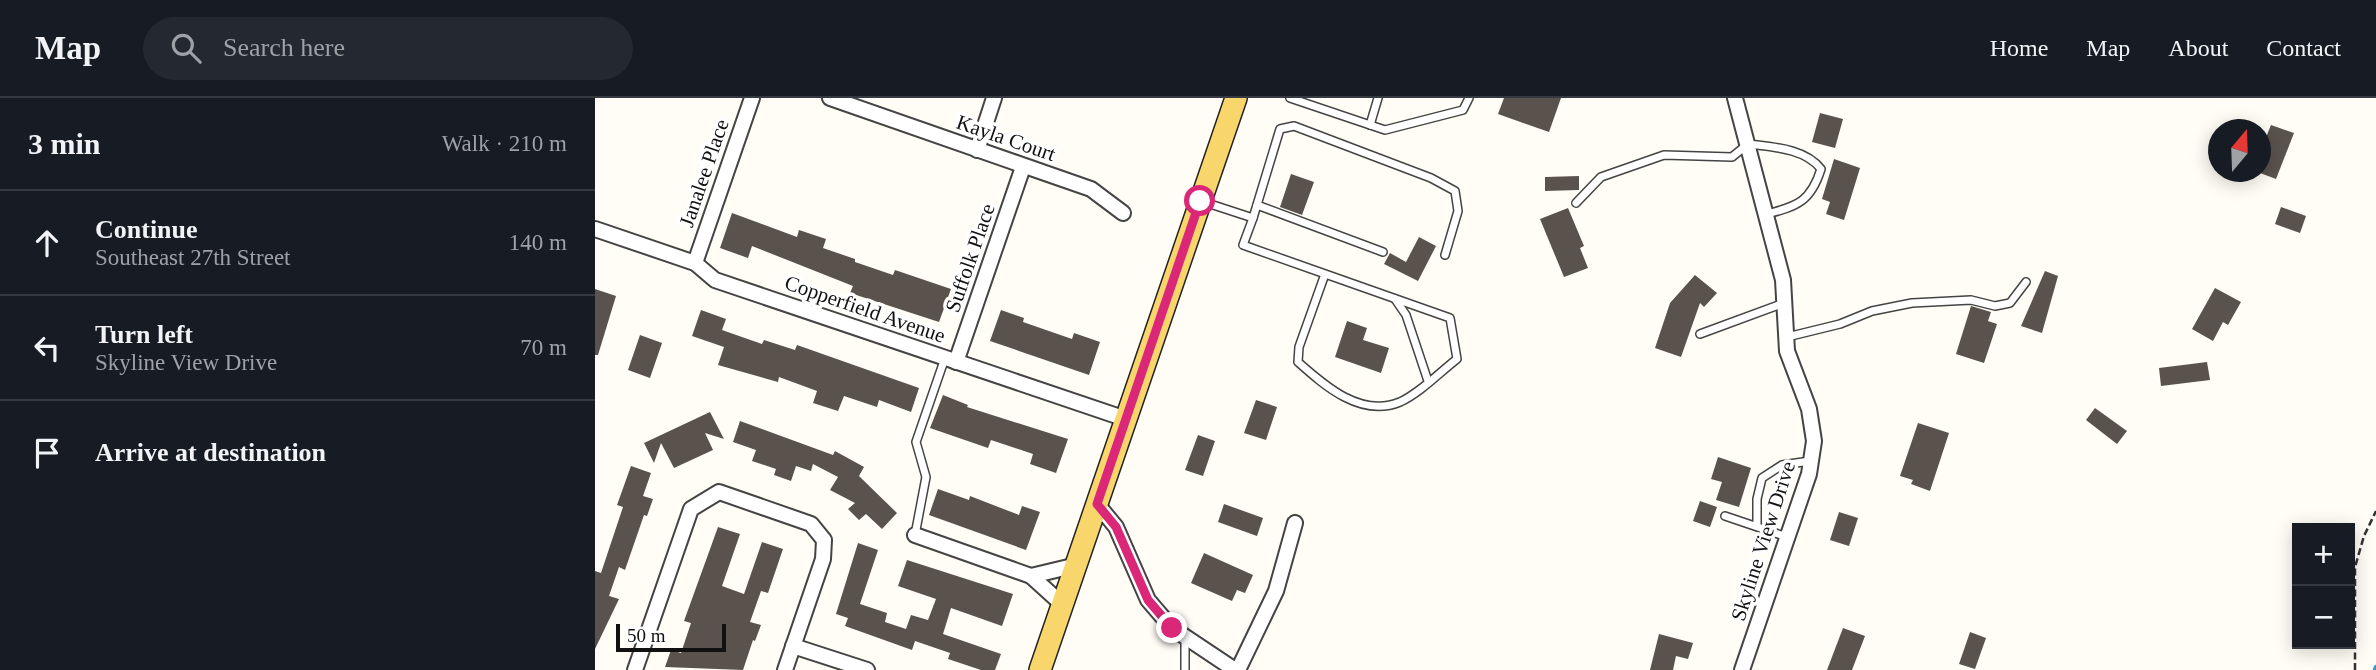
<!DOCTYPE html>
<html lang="en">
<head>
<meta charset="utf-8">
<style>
  :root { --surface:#171b24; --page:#242831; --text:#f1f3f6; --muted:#9ea1a6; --line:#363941 }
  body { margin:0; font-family:Georgia,serif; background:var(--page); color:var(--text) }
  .controls { position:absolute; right:21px; bottom:21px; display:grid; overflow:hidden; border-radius:0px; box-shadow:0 4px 18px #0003 }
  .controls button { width:63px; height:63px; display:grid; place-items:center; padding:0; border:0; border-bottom:2px solid var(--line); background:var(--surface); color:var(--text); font:35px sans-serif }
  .compass { position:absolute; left:1613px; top:21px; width:63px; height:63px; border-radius:50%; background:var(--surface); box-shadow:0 4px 18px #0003; rotate:19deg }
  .scale { position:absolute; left:21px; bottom:18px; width:110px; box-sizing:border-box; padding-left:7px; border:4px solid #111; border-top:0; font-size:19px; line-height:24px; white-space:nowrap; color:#111; -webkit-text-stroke:5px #fff; paint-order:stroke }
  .stop { position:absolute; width:21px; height:21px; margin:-16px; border:5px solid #db2777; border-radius:50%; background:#fff }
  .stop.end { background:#db2777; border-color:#fff; box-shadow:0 2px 7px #0008 }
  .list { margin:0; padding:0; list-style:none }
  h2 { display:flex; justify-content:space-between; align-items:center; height:91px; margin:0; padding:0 28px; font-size:30px }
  h2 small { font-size:23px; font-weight:400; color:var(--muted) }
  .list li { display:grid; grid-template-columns:46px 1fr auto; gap:21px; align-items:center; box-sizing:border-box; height:105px; padding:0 28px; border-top:2px solid var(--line) }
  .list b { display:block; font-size:26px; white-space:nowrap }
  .list p { margin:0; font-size:23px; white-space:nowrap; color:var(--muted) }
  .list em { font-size:23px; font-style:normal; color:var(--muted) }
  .icon { flex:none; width:38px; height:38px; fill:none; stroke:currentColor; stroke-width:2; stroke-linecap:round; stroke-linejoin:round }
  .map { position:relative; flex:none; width:1781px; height:572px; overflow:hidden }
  header { display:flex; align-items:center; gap:42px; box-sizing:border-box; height:98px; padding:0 35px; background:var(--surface); border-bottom:2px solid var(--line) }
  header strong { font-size:33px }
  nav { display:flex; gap:38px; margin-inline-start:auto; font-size:24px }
  .search { width:490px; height:63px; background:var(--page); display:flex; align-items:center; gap:18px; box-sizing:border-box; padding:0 24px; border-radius:38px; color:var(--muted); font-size:26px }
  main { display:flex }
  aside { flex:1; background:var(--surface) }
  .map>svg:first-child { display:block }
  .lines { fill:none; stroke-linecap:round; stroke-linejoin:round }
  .stream { stroke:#3f96cf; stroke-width:4.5 }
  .building { fill:#5a524d }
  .service-casing { stroke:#444; stroke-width:10 }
  .minor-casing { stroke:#444; stroke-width:18 }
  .primary-casing { stroke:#222; stroke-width:24 }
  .path { stroke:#333; stroke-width:2.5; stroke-dasharray:7 3.5; stroke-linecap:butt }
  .service { stroke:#fff; stroke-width:7 }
  .minor { stroke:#fff; stroke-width:14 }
  .primary { stroke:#f9d66b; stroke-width:21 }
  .route { stroke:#db2777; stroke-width:9 }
  .labels { text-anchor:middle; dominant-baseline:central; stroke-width:7; stroke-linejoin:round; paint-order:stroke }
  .street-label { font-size:21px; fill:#111; stroke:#fff }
</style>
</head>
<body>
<header>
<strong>Map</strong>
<div class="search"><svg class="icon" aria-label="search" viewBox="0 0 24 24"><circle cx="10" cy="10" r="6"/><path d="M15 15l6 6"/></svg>Search here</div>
<nav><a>Home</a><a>Map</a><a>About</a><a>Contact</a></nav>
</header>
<main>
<aside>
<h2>3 min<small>Walk · 210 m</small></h2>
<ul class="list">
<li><svg class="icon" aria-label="ahead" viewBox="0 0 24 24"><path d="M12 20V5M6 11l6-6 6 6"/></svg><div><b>Continue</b><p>Southeast 27th Street</p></div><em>140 m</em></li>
<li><svg class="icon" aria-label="left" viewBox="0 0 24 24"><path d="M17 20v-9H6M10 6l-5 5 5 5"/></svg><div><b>Turn left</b><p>Skyline View Drive</p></div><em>70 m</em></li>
<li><svg class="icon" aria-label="arrive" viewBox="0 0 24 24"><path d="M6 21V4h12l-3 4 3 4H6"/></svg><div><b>Arrive at destination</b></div></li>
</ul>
</aside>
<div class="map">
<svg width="1781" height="572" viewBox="0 0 1781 572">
  <rect width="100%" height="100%" fill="#fffdf5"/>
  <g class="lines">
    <path class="stream" d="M1780,572L1781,569"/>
  </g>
  <g class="building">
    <path d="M909,0H966L954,34L903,16Z"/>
    <path d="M1225,15L1248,21L1240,50L1217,44Z"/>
    <path d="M1676,27L1699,35L1681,81L1665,75V54Z"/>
    <path d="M1239,61L1265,70L1249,122L1231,116L1235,104L1227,101Z"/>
    <path d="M696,76L719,84L707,117L685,109Z"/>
    <path d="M984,78V92L950,93V79Z"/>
    <path d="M1686,109L1711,118L1705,135L1680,126Z"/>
    <path d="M973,110L989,148L985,150L993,170L969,179L945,121Z"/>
    <path d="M137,115L202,139L204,132L231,141L228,150L260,161V164L298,177L300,172L356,191L344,224L255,195L258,188L157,148L153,160L125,150Z"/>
    <path d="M824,139L841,148L823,183L789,166L795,155L811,164Z"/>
    <path d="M1450,173L1463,178L1447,235L1426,228Z"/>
    <path d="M1100,177L1122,195L1109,209L1105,205L1086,259L1060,250L1075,205Z"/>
    <path d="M1620,190L1646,204L1633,227L1628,224L1618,243L1597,231Z"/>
    <path d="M0,191L21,198L3,257H0Z"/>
    <path d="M1376,208L1396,214L1393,223L1402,226L1389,265L1361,256Z"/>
    <path d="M106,212L131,221L127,232L167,246L169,242L200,252L202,247L324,290L316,314L284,302L282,309L249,298L243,313L218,305L222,293L184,279L183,284L123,267L129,249L97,238Z"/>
    <path d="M406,212L429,220L428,224L477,241L479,235L505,244L494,277L395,243Z"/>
    <path d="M752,223L772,230L768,242L794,250L786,275L740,259Z"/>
    <path d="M45,237L67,245L55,280L33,272Z"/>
    <path d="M1612,264L1615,282L1566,288L1564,270Z"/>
    <path d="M348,297L373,307L372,309L473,341L461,375L435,366L438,356L396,342L393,350L335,330Z"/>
    <path d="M661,302L682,309L671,342L649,335Z"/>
    <path d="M1500,310L1532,333L1522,346L1491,322Z"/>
    <path d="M115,314L129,341L110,335L118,352L79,370L66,345L59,365L49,345Z"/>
    <path d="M145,323L238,357L240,353L269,369L264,378L302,415L287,431L271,416L264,422L253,411L260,405L235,392L243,379L218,366L216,373L201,368L196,383L179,377L181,371L157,363L161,352L138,344Z"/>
    <path d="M1323,325L1354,335L1335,393L1316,386L1318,382L1305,378Z"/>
    <path d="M603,337L620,343L608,378L590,372Z"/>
    <path d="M1123,359L1156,370L1144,409L1121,402L1127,384L1116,381Z"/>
    <path d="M36,368L56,375L48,398L58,401L52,418L49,417L30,472L24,469L14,498L24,501L0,551V473L6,475L28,409L22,407Z"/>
    <path d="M343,391L374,402L375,398L424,417L427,408L445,414L431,452L334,417Z"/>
    <path d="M1105,403L1122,409L1115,429L1098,423Z"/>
    <path d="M629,406L668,420L662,438L623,424Z"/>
    <path d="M1244,414L1263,420L1254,448L1235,442Z"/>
    <path d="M123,429L145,436L127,488L149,496L167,444L188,451L173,495L166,493L155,524L166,527L160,543L158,542L148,572L70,569L76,552L86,555L96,525L89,523Z"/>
    <path d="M263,445L283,452L265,506L292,515L290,524L311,531L316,517L333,522L341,501L303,488L312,462L418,496L407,528L356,510L348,536L406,556L400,572H386L353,561L355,555L320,543L317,552L250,528L253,520L241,516Z"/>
    <path d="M609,455L658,477L650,495L642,492L637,503L596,485Z"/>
    <path d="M1248,530L1270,538L1257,572H1232Z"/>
    <path d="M1375,534L1391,540L1380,571L1364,566Z"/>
    <path d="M1064,536L1098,545L1093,561L1081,558L1078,572H1055Z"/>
  </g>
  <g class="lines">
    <g class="service-casing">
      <g id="service">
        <path d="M695,0L790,32L868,12L874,0"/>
        <path d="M775,27L783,0"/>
        <path d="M609,104L658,120L685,31L699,28L836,80L860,93L863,113L850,157"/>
        <path d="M981,105L1006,79L1069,57L1137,59L1153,46C1177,49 1210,50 1226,71C1216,103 1203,108 1172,116"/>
        <path d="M662,107L788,154"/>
        <path d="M658,120L648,147C717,171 786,196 855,220L862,261C845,274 825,295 805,304C766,320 730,288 703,264L704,249L730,176"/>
        <path d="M800,201L811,217L833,283"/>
        <path d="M1105,236L1189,205"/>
        <path d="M1192,239L1245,226L1277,213L1317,205L1376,202L1400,208L1415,205L1431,184"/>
        <path d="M1130,418L1192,439"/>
        <path d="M1162,428V401L1167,380L1187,367L1215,363"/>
        <path d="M320,437L331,379L321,344L350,260"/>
        <path d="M590,572V539"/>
      </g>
    </g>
    <g class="minor-casing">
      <g id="minor">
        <path d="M235,0L496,91L528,115"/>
        <path d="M1140,0L1188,182L1192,253L1214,311L1219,343L1214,376L1147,572"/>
        <path d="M382,52L399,0"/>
        <path d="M0,131L100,165L120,182L531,321"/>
        <path d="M100,165L157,0"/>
        <path d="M361,264L428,69"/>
        <path d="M502,406L521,429L553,502L577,530L640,572"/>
        <path d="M320,437L436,478L468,507"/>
        <path d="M436,478L482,467"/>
        <path d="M198,548L272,572"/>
        <path d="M40,572L96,411L124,394L216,426L229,442L228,461L190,572"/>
        <path d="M643,572L681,493L700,425"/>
      </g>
    </g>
    <g class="primary-casing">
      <path id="primary" d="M445,572L641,0"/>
    </g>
    <path class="path" d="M1760,572V469L1769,438L1781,413"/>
    <use href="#service" class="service"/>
    <use href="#minor" class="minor"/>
    <use href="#primary" class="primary"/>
  </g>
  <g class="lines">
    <path class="route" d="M577,530L553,502L521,429L502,406L605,103"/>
  </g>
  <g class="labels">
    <g class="street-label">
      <text transform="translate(411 40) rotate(19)">Kayla Court</text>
      <text transform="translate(109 75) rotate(-71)">Janalee Place</text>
      <text transform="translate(375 160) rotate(-71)">Suffolk Place</text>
      <text transform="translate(270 211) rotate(19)">Copperfield Avenue</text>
      <text transform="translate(1168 443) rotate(-72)">Skyline View Drive</text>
    </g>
  </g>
</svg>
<div class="controls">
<button>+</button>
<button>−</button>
</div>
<svg class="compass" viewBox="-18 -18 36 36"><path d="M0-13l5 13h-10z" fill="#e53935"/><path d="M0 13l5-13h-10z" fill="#9ea1a6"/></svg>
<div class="scale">50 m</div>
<div class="stop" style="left:605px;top:103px"></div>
<div class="stop end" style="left:577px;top:530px"></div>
</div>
</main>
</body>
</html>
